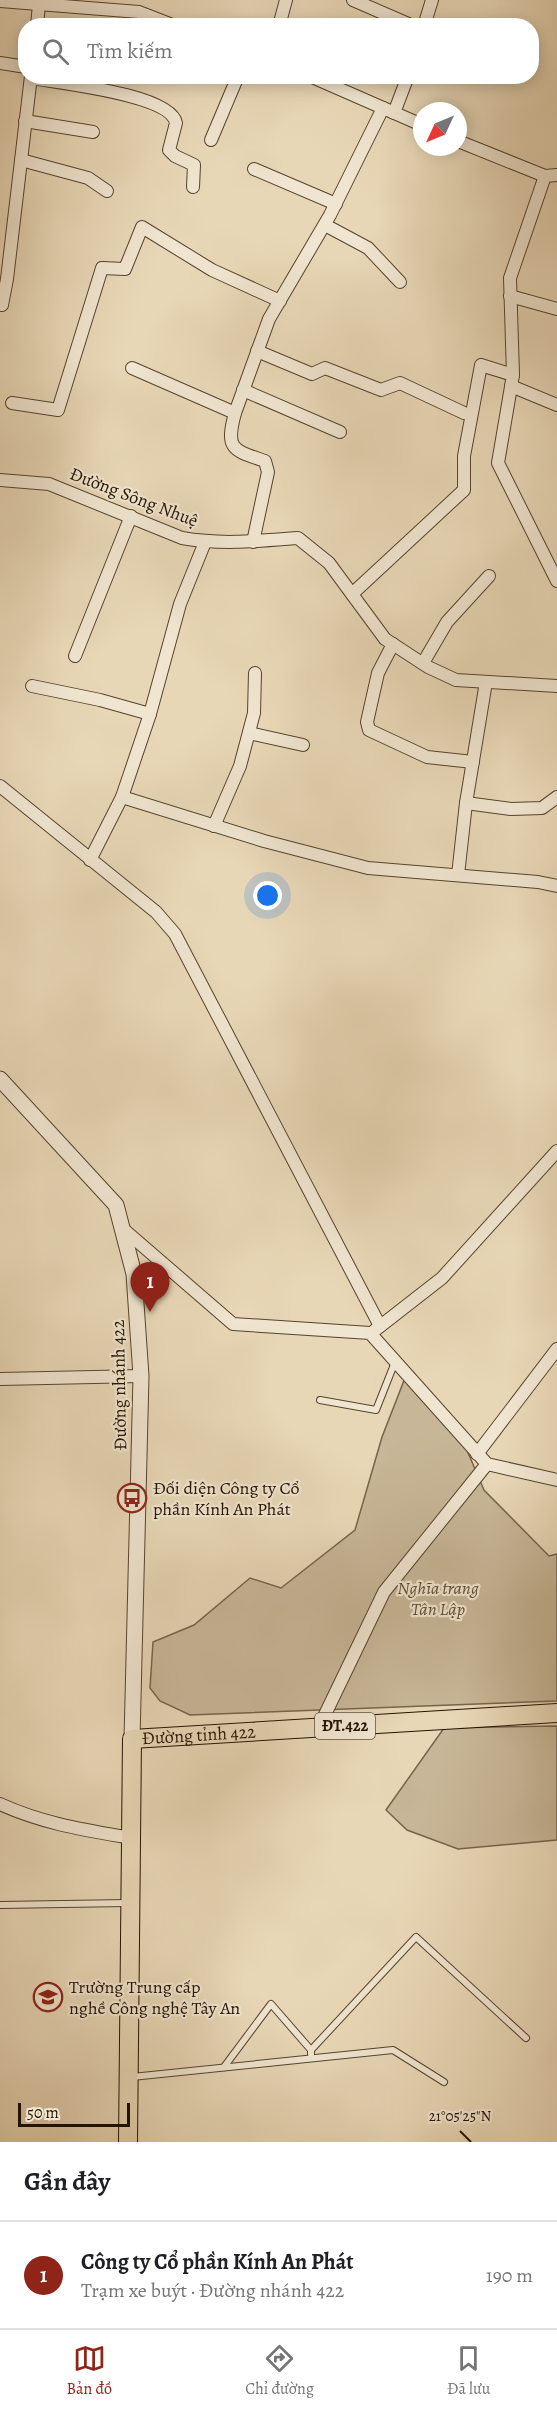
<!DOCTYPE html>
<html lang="vi">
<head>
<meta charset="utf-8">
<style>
  :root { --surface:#fff; --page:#f2f2f2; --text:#202124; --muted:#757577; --line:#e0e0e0; --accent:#8f2418 }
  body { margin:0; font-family:Alegreya,serif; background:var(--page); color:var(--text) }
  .compass { position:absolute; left:413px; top:102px; width:54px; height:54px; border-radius:50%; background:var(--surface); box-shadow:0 3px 15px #0003; rotate:226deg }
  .scale { position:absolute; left:18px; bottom:15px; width:112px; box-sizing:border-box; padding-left:6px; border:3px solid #241300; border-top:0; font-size:16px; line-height:21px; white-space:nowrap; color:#241300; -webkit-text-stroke:4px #f0e5d0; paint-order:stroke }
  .you { position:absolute; left:268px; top:896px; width:21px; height:21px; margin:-15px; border:4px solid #fff; border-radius:50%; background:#1a73e8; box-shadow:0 0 0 9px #1a73e833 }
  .badge { display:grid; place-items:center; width:39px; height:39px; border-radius:50%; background:var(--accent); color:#fff; font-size:20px; font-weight:700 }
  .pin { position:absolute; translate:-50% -50px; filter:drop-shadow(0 2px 3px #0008) }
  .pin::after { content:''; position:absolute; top:32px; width:21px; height:18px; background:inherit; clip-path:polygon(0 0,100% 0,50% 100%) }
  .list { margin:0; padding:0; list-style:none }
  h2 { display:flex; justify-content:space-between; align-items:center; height:78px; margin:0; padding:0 24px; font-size:26px }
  h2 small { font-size:20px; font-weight:400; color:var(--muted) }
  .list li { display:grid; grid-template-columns:39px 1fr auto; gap:18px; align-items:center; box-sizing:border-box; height:108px; padding:0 24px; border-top:2px solid var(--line) }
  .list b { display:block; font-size:22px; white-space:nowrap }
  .list p { margin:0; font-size:20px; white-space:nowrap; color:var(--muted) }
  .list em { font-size:20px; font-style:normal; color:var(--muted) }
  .icon { flex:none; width:33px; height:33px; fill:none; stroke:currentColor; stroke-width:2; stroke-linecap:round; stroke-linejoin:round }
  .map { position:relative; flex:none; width:557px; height:2142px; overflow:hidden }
  .search { position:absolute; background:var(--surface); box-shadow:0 3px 15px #0003; left:18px; right:18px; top:18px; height:66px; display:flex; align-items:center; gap:15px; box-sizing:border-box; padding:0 21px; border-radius:24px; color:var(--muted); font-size:22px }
  .sheet { height:186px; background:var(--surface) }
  nav { display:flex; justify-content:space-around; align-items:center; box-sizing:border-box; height:84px; border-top:2px solid var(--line); background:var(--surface); font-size:16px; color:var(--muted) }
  nav a { display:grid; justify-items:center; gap:3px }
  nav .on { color:var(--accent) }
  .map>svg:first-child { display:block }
  .green { fill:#c7b697; stroke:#76644c; stroke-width:1.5 }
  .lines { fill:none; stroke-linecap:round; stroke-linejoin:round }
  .service-casing { stroke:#55442e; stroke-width:8 }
  .minor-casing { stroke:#55442e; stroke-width:14 }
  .tertiary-casing { stroke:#55442e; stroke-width:17 }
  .primary-casing { stroke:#241300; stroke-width:20 }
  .service { stroke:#f0e5d0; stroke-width:6 }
  .minor { stroke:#f0e5d0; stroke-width:12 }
  .tertiary { stroke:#f0e5d0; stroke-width:15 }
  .primary { stroke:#e8d7b6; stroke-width:18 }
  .ticks { fill:none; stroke:#241300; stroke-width:2 }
  .labels { text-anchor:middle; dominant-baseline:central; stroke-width:4.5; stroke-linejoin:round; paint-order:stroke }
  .shield { fill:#f0e5d0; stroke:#61523e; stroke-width:1.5 }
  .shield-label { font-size:16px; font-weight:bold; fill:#241300 }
  .street-label { font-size:18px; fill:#241300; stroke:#f0e5d0 }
  .poi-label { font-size:18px; fill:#241300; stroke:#f0e5d0; text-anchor:start }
  .park-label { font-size:18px; font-style:italic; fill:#5d4c35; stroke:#f0e5d0 }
  .ticks-label { font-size:15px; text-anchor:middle; fill:#241300; stroke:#f0e5d0; stroke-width:4.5; stroke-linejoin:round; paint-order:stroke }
</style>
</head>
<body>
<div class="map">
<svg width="557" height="2142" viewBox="0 0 557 2142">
  <rect width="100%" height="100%" fill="#e8d7b6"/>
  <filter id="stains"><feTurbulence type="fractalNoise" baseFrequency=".00333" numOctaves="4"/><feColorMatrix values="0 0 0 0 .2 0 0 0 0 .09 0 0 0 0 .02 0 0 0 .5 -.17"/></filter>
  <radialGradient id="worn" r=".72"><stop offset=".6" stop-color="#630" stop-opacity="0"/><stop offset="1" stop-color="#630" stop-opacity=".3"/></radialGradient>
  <g class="green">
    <path d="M405,1378L466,1448L484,1490L549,1556L557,1554V1701L190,1715L160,1701L150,1688L153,1642L194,1625L250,1578L281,1588L355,1530L382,1437Z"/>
    <path d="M557,1726V1840L458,1849L407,1830L386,1810L444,1728Z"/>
  </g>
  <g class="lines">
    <g class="service-casing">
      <g id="service">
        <path d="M320,1400L376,1410L395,1362"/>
        <path d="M0,1905L127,1903"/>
        <path d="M311,2050L416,1937L526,2038"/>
        <path d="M224,2067L271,2004L311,2050V2054"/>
        <path d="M132,2077L393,2050L444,2082"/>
      </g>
    </g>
    <g class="minor-casing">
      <g id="minor">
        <path d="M353,0L413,26"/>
        <path d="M0,1L139,12L175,26"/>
        <path d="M37,26L39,4"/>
        <path d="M279,26L286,0"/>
        <path d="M424,26L432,0"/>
        <path d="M0,63L26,67"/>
        <path d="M310,76L422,125"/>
        <path d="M31,78C57,83 171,94 176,123L169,150L175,156L194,165L193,187"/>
        <path d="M394,113L408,76"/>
        <path d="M25,121L93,132"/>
        <path d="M211,140L238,76"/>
        <path d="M458,141L545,176L557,175"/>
        <path d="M21,160L88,178L107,191"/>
        <path d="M254,169L336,204"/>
        <path d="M545,176L510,278L513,375L498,463L557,581"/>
        <path d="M325,225L368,248L400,282"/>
        <path d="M510,296L557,309"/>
        <path d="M0,304L2,305L7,279L31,76"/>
        <path d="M257,351L312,374L325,368L381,390L400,383L464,413"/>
        <path d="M132,368L235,413"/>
        <path d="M511,386L557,405"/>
        <path d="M243,390L340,432"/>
        <path d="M12,403L58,410L102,268L125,269L142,227L212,270L280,301"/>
        <path d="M0,480L49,484L182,538C221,545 259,541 298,538L329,563L385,639L428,667L456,680L557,686"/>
        <path d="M253,542L268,472L265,461C233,450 225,450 235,413L269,319L330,215L383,108"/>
        <path d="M352,594L464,490V456L481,365L513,375"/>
        <path d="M393,644L378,673L367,722L369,730L427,757L473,762"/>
        <path d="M75,656L131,516"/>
        <path d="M423,663L447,622L489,576"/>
        <path d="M32,686L100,700L150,714"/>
        <path d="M249,733L303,745"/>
        <path d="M0,786L156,912L175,934L380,1326"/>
        <path d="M122,797L264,841L368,868L538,882L557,886"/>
        <path d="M466,803L511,809L542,808L557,797"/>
        <path d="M214,826L240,766L254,713L255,673"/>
        <path d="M90,860L122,797L150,714L180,604L205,542"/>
        <path d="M458,875L466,803L486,682"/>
        <path d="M122,1228L233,1324L370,1333L487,1464L557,1480"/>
        <path d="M374,1331L442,1278L557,1151"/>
        <path d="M0,1379L141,1376"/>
        <path d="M477,1454L557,1349"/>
        <path d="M319,1727L384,1592L487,1464"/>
        <path d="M0,1804C44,1824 85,1830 131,1838"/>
      </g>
    </g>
    <g class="tertiary-casing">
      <path id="tertiary" d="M0,1079L116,1205L134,1274L141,1376L132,1739"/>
    </g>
    <g class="primary-casing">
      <g id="primary">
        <path id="s1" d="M128,2142L132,1739L557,1713"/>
      </g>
    </g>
    <use href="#service" class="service"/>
    <use href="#minor" class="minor"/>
    <use href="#tertiary" class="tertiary"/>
    <use href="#primary" class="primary"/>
  </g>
  <path class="ticks" d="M460,2131L471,2142"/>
  <defs>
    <g id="bus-ring" transform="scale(1.5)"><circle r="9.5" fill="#f0e5d0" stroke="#8f2418" stroke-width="1.5"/><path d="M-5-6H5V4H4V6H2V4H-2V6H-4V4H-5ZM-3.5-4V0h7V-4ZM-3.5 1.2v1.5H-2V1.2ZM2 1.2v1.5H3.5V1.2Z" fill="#8f2418"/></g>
    <g id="school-ring" transform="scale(1.5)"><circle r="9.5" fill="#f0e5d0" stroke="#8f2418" stroke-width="1.5"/><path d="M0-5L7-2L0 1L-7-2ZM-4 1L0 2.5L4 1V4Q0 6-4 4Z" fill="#8f2418"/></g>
  </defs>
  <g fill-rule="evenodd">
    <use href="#bus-ring" x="132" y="1498"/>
    <use href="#school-ring" x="48" y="1997"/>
  </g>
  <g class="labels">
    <rect class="shield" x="315" y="1713" width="60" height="26" rx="4.5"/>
    <g class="shield-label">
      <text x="345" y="1726">ĐT.422</text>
    </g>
    <g class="street-label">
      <text transform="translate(134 497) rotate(21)">Đường Sông Nhuệ</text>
      <text transform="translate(119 1385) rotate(-91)">Đường nhánh 422</text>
      <text stroke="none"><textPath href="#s1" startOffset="470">Đường tỉnh 422</textPath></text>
    </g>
    <g class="poi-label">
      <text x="153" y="1488">Đối diện Công ty Cổ<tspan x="153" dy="21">phần Kính An Phát</tspan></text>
      <text x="69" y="1987">Trường Trung cấp<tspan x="69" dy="21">nghề Công nghệ Tây An</tspan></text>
    </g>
    <g class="park-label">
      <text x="438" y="1588">Nghĩa trang<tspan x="438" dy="21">Tân Lập</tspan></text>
    </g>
  </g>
  <g class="ticks-label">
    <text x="460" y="2121">21°05'25"N</text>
  </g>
  <rect width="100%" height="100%" filter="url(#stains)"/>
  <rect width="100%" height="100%" fill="url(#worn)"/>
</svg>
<svg class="compass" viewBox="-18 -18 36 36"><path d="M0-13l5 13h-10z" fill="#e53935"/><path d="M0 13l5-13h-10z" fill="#757577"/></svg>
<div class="scale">50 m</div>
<div class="you"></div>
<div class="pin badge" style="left:150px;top:1312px">1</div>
<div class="search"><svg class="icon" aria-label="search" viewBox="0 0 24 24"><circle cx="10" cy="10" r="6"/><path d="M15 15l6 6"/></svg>Tìm kiếm</div>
</div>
<section class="sheet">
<h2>Gần đây<small></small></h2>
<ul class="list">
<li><span class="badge">1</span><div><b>Công ty Cổ phần Kính An Phát</b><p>Trạm xe buýt · Đường nhánh 422</p></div><em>190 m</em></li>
</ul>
</section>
<nav>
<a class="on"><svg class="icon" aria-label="map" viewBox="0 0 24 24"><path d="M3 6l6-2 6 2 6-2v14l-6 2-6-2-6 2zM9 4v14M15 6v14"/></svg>Bản đồ</a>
<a><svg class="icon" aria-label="directions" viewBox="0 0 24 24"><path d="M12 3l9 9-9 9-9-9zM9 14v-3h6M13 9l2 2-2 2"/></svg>Chỉ đường</a>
<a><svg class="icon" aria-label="saved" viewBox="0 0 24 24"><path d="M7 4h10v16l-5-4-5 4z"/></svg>Đã lưu</a>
</nav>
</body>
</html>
